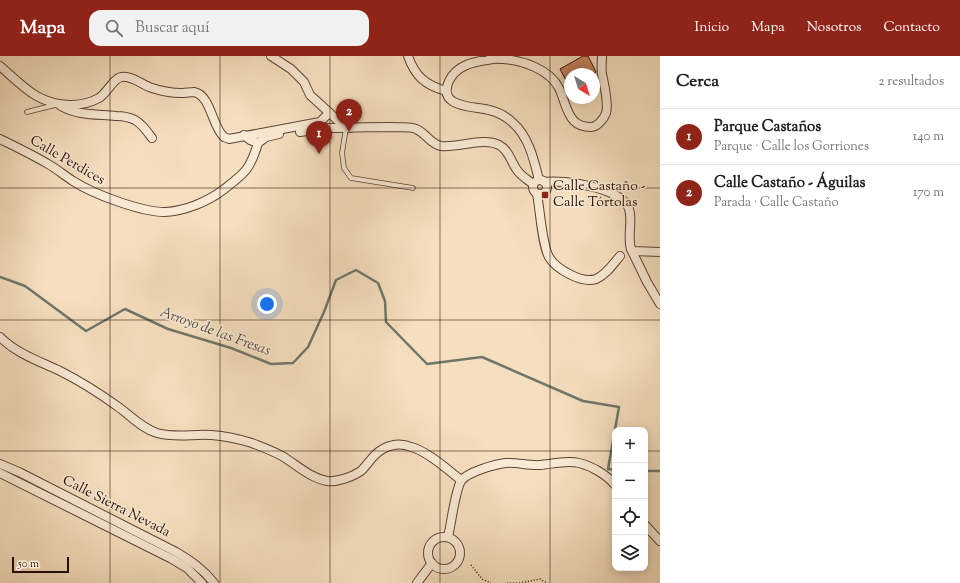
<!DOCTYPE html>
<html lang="es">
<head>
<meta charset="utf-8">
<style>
  :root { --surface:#fff; --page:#f2f2f2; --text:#222; --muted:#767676; --line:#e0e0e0; --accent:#8f2418 }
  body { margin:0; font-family:"Sorts Mill Goudy",serif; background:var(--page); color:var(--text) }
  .controls { position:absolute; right:12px; bottom:12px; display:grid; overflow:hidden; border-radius:8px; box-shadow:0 2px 10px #0003 }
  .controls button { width:36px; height:36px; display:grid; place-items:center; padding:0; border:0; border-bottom:1px solid var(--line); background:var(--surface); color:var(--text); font:20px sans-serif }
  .compass { position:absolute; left:564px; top:12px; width:36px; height:36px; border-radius:50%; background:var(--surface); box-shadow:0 2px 10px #0003; rotate:142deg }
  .scale { position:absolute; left:12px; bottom:10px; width:57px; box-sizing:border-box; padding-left:4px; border:2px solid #2a0f05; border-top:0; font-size:11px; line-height:14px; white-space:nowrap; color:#2a0f05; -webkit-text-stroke:3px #f9ead5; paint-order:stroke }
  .you { position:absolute; left:267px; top:248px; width:14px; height:14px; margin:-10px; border:3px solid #fff; border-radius:50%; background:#1a73e8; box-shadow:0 0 0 6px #1a73e833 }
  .badge { display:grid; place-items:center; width:26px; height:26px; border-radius:50%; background:var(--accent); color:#fff; font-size:13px; font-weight:700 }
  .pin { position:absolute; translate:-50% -33px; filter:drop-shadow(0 1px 2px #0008) }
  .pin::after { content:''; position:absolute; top:21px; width:14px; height:12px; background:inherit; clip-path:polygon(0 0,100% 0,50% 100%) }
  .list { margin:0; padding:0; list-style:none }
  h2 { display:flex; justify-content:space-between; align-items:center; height:52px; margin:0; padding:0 16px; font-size:17px }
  h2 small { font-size:13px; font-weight:400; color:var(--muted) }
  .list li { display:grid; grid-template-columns:26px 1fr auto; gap:12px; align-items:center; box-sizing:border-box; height:56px; padding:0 16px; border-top:1px solid var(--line) }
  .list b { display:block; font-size:15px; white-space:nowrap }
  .list p { margin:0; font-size:13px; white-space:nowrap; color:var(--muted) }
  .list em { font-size:13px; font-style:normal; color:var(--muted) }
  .icon { flex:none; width:22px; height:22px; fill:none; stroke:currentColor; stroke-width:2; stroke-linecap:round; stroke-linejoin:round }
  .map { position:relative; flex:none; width:660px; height:527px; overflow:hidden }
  header { display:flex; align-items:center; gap:24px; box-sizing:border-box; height:56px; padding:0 20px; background:var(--accent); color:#fff }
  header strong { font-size:19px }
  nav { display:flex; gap:22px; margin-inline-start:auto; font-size:14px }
  .search { width:280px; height:36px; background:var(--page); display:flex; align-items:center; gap:10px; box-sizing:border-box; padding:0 14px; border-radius:12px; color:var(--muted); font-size:15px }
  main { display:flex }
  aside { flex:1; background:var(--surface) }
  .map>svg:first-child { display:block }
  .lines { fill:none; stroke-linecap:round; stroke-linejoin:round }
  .stream { stroke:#6f776a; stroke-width:2.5 }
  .building { fill:#ce8c62; stroke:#2a0f05 }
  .lane-casing { stroke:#5d4334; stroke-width:5.5 }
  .street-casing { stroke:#5d4334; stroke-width:10 }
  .path { stroke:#2a0f05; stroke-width:1.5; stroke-dasharray:1 2; stroke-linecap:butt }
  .lane { stroke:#f9ead5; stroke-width:4 }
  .street { stroke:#f9ead5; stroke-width:8 }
  .grid { fill:none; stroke:#2a0f05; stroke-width:1; stroke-opacity:0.55 }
  .poi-dot { fill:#8f2418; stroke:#f9ead5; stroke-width:1.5 }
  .labels { text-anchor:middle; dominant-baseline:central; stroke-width:3; stroke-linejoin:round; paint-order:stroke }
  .street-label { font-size:14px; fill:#2a0f05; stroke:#f9ead5 }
  .poi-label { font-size:14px; fill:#2a0f05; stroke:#f9ead5; text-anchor:start }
  .water-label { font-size:15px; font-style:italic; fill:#524c40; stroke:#f9ead5 }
</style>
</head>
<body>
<header>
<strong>Mapa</strong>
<div class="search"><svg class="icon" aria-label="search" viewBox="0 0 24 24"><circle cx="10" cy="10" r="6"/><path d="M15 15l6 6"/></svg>Buscar aquí</div>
<nav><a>Inicio</a><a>Mapa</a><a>Nosotros</a><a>Contacto</a></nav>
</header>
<main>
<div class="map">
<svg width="660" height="527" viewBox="0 0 660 527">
  <rect width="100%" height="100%" fill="#f6dfbf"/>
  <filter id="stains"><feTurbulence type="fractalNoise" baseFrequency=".005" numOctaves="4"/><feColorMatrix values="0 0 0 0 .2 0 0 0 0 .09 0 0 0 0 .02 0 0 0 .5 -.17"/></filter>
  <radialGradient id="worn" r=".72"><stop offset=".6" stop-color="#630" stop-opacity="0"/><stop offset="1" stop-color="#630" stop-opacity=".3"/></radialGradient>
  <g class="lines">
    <g class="stream">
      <path d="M0,221L25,230L86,275L125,253L168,273L231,292L271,308L293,307L308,291L324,256L336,224L356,214L378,227L385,245L386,266L427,308L482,301L583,345L619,351L608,413L615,414"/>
      <path d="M645,415H660"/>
    </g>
  </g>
  <path class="building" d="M583,0H588L596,16L593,18H570V32L560,13Z"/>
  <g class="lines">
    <g class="lane-casing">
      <g id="lane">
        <path d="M27,56L55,49"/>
        <path d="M346,72L342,97L344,112L351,122L413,132"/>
      </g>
    </g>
    <g class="street-casing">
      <g id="street">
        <path d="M271,0L291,13L304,26L310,39L346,72C362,71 377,71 392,71C400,72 409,70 416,73C426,77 430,88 441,90C459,92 483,81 499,89C509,94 511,106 517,114C521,120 528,124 533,128"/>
        <path d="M408,0C415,20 425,29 446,35"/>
        <path d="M0,10C23,30 37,48 70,49C80,49 90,47 99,42C107,37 113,23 121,21C132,19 142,29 152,32C161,35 173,37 182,37C186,37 190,36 194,36C211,39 212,71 224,81C225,82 228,82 229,83L320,66L329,57"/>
        <path d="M61,50C78,60 98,58 116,60C122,60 129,61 135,64C142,68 147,75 152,82"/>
        <path d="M300,76L329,72H346"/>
        <path d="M244,79L250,84L258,87L266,81L279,78"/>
        <path d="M0,83C16,91 33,99 48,108C57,113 65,120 73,125C93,138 141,156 165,156C185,155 207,146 223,134C245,117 250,114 258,87"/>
        <circle cx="540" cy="131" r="7"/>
        <path d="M539,124C534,104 529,81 513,67C507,61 498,56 489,54C473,50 437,52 449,25C456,10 472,6 487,4C492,3 497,2 502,3C522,4 549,13 559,32C564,42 566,57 574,65C578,69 585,71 591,71C597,71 604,63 606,57C609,48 604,28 602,18C601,12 602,6 602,0"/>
        <path d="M544,126C563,123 623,132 629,153C633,166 627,180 631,193L633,195L660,196"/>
        <path d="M537,138C540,153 542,189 549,201C556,213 582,228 596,223C606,219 613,208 620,200"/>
        <path d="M631,193L647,226L660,248"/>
        <path d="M0,281C17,298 39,305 60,315C80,325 99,337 117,350C130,359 141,372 157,377C175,382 192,378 211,379C224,380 239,383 252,387C262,391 273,395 282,400C297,409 310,422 327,425C338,426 352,421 361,415C366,410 370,404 375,399C385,389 399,386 411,391C427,395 448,414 461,424"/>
        <path d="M0,408L19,416L176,496C191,505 203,513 214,527"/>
        <path d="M0,417L172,503L187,512L202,527"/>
        <path d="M645,469L660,485"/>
        <path d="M448,481C451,469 455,435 461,425C467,416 496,408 506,407C517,406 529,410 540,409C552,408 567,404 579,407C592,410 607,419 615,429"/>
        <circle cx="444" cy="497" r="16"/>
        <path d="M417,527L432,507"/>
      </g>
    </g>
    <g class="path">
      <path d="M471,509L482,523L491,527"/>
      <path d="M507,527H520L540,523L547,527"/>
    </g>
    <use href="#lane" class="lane"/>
    <use href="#street" class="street"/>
  </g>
  <path class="grid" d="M110,0V527M220,0V527M330,0V527M440,0V527M550,0V527M0,132H660M0,264H660M0,395H615M645,395H660"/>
  <rect class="poi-dot" x="541" y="135" width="8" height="8" rx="2"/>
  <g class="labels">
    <g class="street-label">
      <text transform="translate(67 105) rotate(30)">Calle Perdices</text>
      <text transform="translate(116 451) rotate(27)">Calle Sierra Nevada</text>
    </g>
    <g class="poi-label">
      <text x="553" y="131">Calle Castaño -<tspan x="553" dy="16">Calle Tórtolas</tspan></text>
    </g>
    <g class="water-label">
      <text transform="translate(215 276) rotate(20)">Arroyo de las Fresas</text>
    </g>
  </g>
  <rect width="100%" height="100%" filter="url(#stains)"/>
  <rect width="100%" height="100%" fill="url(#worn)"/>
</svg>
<div class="controls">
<button>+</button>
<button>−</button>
<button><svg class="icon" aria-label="locate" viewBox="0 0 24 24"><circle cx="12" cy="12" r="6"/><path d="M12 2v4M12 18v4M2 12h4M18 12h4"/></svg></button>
<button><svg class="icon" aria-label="layers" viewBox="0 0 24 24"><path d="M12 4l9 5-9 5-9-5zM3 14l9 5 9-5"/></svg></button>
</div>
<svg class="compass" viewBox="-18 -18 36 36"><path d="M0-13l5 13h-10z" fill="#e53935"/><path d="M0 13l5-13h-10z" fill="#767676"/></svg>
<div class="scale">50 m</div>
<div class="you"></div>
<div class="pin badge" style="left:319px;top:98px">1</div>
<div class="pin badge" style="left:349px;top:76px">2</div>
</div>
<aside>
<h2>Cerca<small>2 resultados</small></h2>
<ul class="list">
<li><span class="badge">1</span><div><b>Parque Castaños</b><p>Parque · Calle los Gorriones</p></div><em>140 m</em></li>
<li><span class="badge">2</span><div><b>Calle Castaño - Águilas</b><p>Parada · Calle Castaño</p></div><em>170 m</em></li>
</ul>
</aside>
</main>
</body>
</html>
